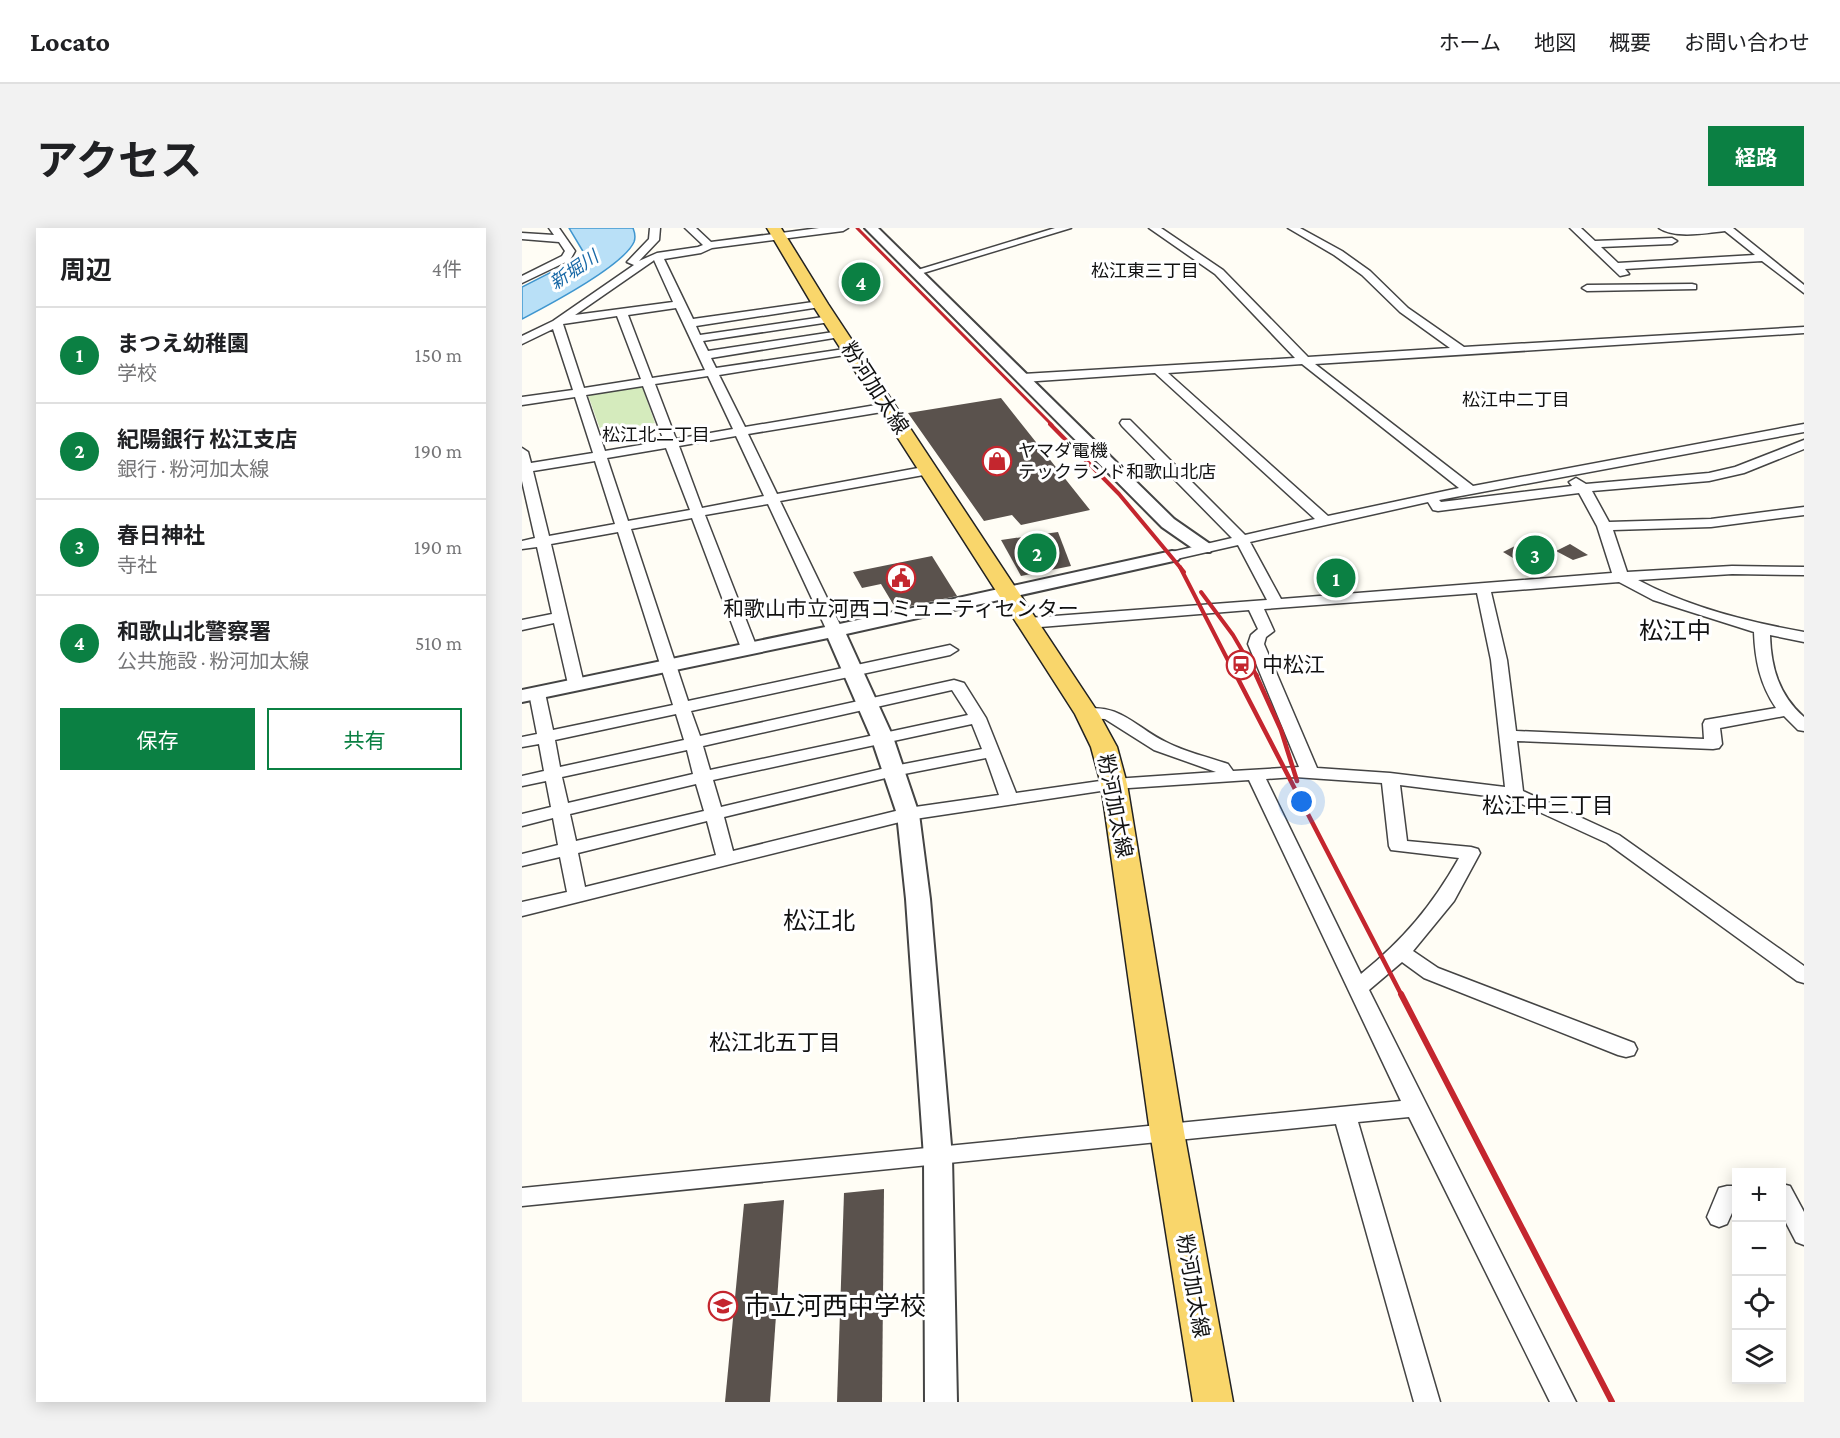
<!DOCTYPE html>
<html lang="ja">
<head>
<meta charset="utf-8">
<style>
  :root { --surface:#fff; --page:#f2f2f2; --text:#202124; --muted:#757577; --line:#e0e0e0; --accent:#0b8043 }
  body { margin:0; font-family:"Crimson Pro","Noto Sans JP",serif; background:var(--page); color:var(--text) }
  .controls { position:absolute; right:18px; bottom:18px; display:grid; overflow:hidden; border-radius:0px; box-shadow:0 3px 15px #0003 }
  .controls button { width:54px; height:54px; display:grid; place-items:center; padding:0; border:0; border-bottom:2px solid var(--line); background:var(--surface); color:var(--text); font:30px sans-serif }
  .you { position:absolute; left:780px; top:574px; width:21px; height:21px; margin:-15px; border:4px solid #fff; border-radius:50%; background:#1a73e8; box-shadow:0 0 0 9px #1a73e833 }
  .badge { display:grid; place-items:center; width:39px; height:39px; border-radius:50%; background:var(--accent); color:#fff; font-size:20px; font-weight:700 }
  .pin { position:absolute; translate:-50% -50%; border:3px solid #fff; box-shadow:0 2px 6px #0006 }
  .list { margin:0; padding:0; list-style:none }
  h2 { display:flex; justify-content:space-between; align-items:center; height:78px; margin:0; padding:0 24px; font-size:26px }
  h2 small { font-size:20px; font-weight:400; color:var(--muted) }
  .list li { display:grid; grid-template-columns:39px 1fr auto; gap:18px; align-items:center; box-sizing:border-box; height:96px; padding:0 24px; border-top:2px solid var(--line) }
  .list b { display:block; font-size:22px; white-space:nowrap }
  .list p { margin:0; font-size:20px; white-space:nowrap; color:var(--muted) }
  .list em { font-size:20px; font-style:normal; color:var(--muted) }
  .actions { display:flex; gap:12px; padding:18px 24px }
  .actions a { flex:1; padding:14px 0; border:2px solid var(--accent); border-radius:0px; text-align:center; font-size:21px; color:var(--accent) }
  .actions .main { background:var(--accent); color:#fff }
  .icon { flex:none; width:33px; height:33px; fill:none; stroke:currentColor; stroke-width:2; stroke-linecap:round; stroke-linejoin:round }
  .map { position:relative; flex:none; width:1282px; height:1174px; overflow:hidden; border-radius:0px }
  header { display:flex; align-items:center; gap:36px; box-sizing:border-box; height:84px; padding:0 30px; background:var(--surface); border-bottom:2px solid var(--line) }
  header strong { font-size:28px }
  nav { display:flex; gap:33px; margin-inline-start:auto; font-size:21px }
  .intro { display:flex; align-items:center; justify-content:space-between; box-sizing:border-box; height:144px; padding:0 36px }
  h1 { margin:0; font-size:42px }
  .button { padding:15px 27px; border-radius:0px; background:var(--accent); color:#fff; font-size:21px; font-weight:700 }
  main { display:flex; gap:36px; padding:0 36px }
  aside { flex:1; background:var(--surface); border-radius:0px; box-shadow:0 3px 15px #0003 }
  .map>svg:first-child { display:block }
  .green { fill:#d5ebbd }
  .water { fill:#b9e0f7; stroke:#3f96cf; stroke-width:1.5 }
  .building { fill:#5a524d }
  .lines { fill:none; stroke-linecap:round; stroke-linejoin:round }
  .minor-casing { stroke:#444; stroke-width:3 }
  .tertiary-casing { stroke:#444; stroke-width:4 }
  .primary-casing { stroke:#222; stroke-width:3 }
  .minor { fill:#fff; fill-rule:evenodd }
  .tertiary { fill:#fff; fill-rule:evenodd }
  .primary { fill:#f9d66b; fill-rule:evenodd }
  .rail-far3 { stroke:#c4262e; stroke-width:3 }
  .rail-far2 { stroke:#c4262e; stroke-width:4 }
  .rail-far1 { stroke:#c4262e; stroke-width:4.5 }
  .rail { stroke:#c4262e; stroke-width:6 }
  .labels { text-anchor:middle; dominant-baseline:central; stroke-width:6; stroke-linejoin:round; paint-order:stroke }
  .far-water-label { font-size:18px; font-style:italic; fill:#1768a6; stroke:#fff }
  .far-neighbourhood-label { font-size:18px; fill:#111; stroke:#fff }
  .far-poi-label { font-size:18px; fill:#111; stroke:#fff; text-anchor:start }
  .street-label { font-size:21px; fill:#111; stroke:#fff }
  .poi-label { font-size:21px; fill:#111; stroke:#fff }
  .neighbourhood-label { font-size:22px; fill:#111; stroke:#fff }
  .quarter-label { font-size:24px; fill:#111; stroke:#fff }
  .near-poi-label { font-size:26px; fill:#111; stroke:#fff; text-anchor:start }
</style>
</head>
<body>
<header>
<strong>Locato</strong>
<nav><a>ホーム</a><a>地図</a><a>概要</a><a>お問い合わせ</a></nav>
</header>
<div class="intro"><h1>アクセス</h1><a class="button">経路</a></div>
<main>
<aside>
<h2>周辺<small>4件</small></h2>
<ul class="list">
<li><span class="badge">1</span><div><b>まつえ幼稚園</b><p>学校</p></div><em>150 m</em></li>
<li><span class="badge">2</span><div><b>紀陽銀行 松江支店</b><p>銀行 · 粉河加太線</p></div><em>190 m</em></li>
<li><span class="badge">3</span><div><b>春日神社</b><p>寺社</p></div><em>190 m</em></li>
<li><span class="badge">4</span><div><b>和歌山北警察署</b><p>公共施設 · 粉河加太線</p></div><em>510 m</em></li>
</ul>
<div class="actions"><a class="main">保存</a><a>共有</a></div>
</aside>
<div class="map">
<svg width="1282" height="1174" viewBox="0 0 1282 1174">
  <rect width="100%" height="100%" fill="#fffdf5"/>
  <path class="green" d="M116,158H120L133,195L79,204L66,167Z"/>
  <path class="water" d="M47,0H111C113,5 114,9 112,14C101,38 25,78 0,91V59L57,30L62,25Z"/>
  <g class="building">
    <path d="M479,170L568,282L499,297L490,287L462,293L386,185Z"/>
    <path d="M536,304L549,338L499,348L479,312Z"/>
    <path d="M1001,314L1015,319L1011,321L1016,324L991,330L981,324Z"/>
    <path d="M1048,316L1066,327L1051,332L1034,323Z"/>
    <path d="M410,328L435,368L374,381L359,356L340,360L331,344Z"/>
    <path d="M362,961L360,1174H315L322,965Z"/>
    <path d="M262,972L248,1174H203L222,976Z"/>
  </g>
  <g class="lines">
    <g class="minor-casing">
      <g id="minor">
        <path d="M27,0H37L53,23L48,32L0,55V48L40,28L43,23L37,14L0,11V5L32,7Z"/>
        <path d="M128,0H138L137,12L117,33L135,25L176,19L181,17L163,0H174L189,14L297,0H326L321,3L190,20L179,25L142,31L171,91L298,73L303,76L298,79L174,98L178,107L308,88L314,91L308,94L181,113L186,123L318,103L324,106L318,109L189,130L194,140L329,120L335,123L329,126L197,147L223,199L366,175L372,179L366,183L226,206L255,266L407,238L414,242L407,246L258,273L321,403L313,408L305,403L246,276L183,287L235,420L227,425L219,420L170,290L109,301L166,473L428,417L436,422L428,427L169,483L178,508L432,452L442,455L464,490L494,565L592,551L694,544L632,522L583,491L559,490L557,486L559,482C596,473 614,500 644,514C663,524 686,529 706,536L711,543L777,539L726,416L729,407L736,401L727,382L506,400L498,395L506,390L745,372L716,317L650,332L645,331L643,328L645,325L710,310L600,198L598,195L600,192H608L723,307L793,291L633,145L501,154L495,150L501,146L773,130L693,46L627,0H639L701,42L786,129L928,120L878,84L840,47L812,27L766,0H778L820,23L848,43L886,80L942,119L1282,99V105L793,136L951,258L1282,196V204L917,272L919,274L1050,258L1047,254L1054,250L1064,256L1187,245L1213,239L1282,212V221L1222,245L1187,253L1070,263L1087,294L1189,291L1282,279V287L1189,299L1091,302L1105,344L1210,338L1282,339V347L1210,346L1116,352C1166,379 1226,394 1282,404V414L1248,407C1249,440 1257,467 1282,489V503L1276,502L1262,488L1198,500L1200,516L1197,520L1191,521L995,513L1001,563L1097,607L1282,738V755L1275,753L1085,615L989,571L878,557L885,613L949,619L956,621L958,625L932,673L891,723L916,740L1112,815L1115,821L1112,827L1104,829L1096,827L902,750L880,734L847,762L1054,1174H1028L887,889L836,894L918,1174H892L814,896L0,978V960L879,873L727,552L592,561L386,592L0,688V674L45,664L38,629L0,638V626L36,617L31,590L0,598V586L29,579L24,553L0,558V548L22,543L17,516L0,519V509L15,506L7,465L9,462H21L23,465L31,502L151,477L96,304L29,316L62,456L60,459L54,461L46,456L32,395L0,402V392L30,386L15,319L0,321V313L13,310L0,253V220L6,224L9,235L71,225L53,169L0,177V169L51,162L31,101L0,116V108L31,93L112,37L105,34L127,11ZM132,32L151,74L53,87L131,33ZM154,80L183,142L130,150L106,87ZM95,88L119,151L62,160L41,96ZM780,136L937,260L806,288L646,145ZM186,148L211,201L154,211L133,156ZM121,158L142,213L83,223L64,167ZM214,208L242,268L180,280L157,218ZM144,220L168,282L106,293L85,230ZM73,233L93,296L27,308L11,243ZM1057,265L1075,298L1090,345L759,371L728,314L906,274L911,282L916,283ZM1097,354L1131,372L1232,404C1233,432 1238,456 1254,480L1183,492L1181,496L1182,511L994,503L985,432L969,364ZM955,365L969,432L983,559L868,545L795,540L742,416L744,409L752,403L742,381ZM430,462L446,487L188,542L181,518ZM154,486L162,512L38,539L33,512ZM450,496L460,521L372,538L199,579L191,552ZM165,522L171,546L46,575L40,549ZM464,530L477,567L386,580L211,623L202,589L372,548ZM773,549L860,555L867,618L869,622L937,630C910,678 881,712 839,746L744,551ZM174,556L182,583L54,613L48,586ZM185,593L194,627L63,659L56,625Z"/>
        <path d="M533,0H549L398,46L389,44Z"/>
        <path d="M1048,0H1059L1073,13L1150,10L1155,13L1150,16L1079,19L1096,35L1233,27L1203,3C1184,5 1153,11 1137,0H1211L1282,57V65L1240,33L1103,41L1107,46L1098,48Z"/>
        <path d="M1170,56L1174,57V61L1065,63L1060,60L1065,57Z"/>
        <path d="M1260,956L1268,958L1282,984V1017L1274,1014L1260,987Z"/>
        <path d="M1205,958H1214V976L1205,996L1197,999L1189,996L1185,989L1197,960Z"/>
      </g>
    </g>
    <g class="tertiary-casing">
      <g id="tertiary">
        <path d="M343,0H356L652,291L688,316L691,320L688,324H676L640,299Z"/>
        <path d="M650,323L656,324L659,328L656,332L324,406L371,509L397,586L408,671L430,929L435,1174H403L402,929L384,671L375,586L349,509L306,410L0,474V462L313,397Z"/>
      </g>
    </g>
    <g class="primary-casing">
      <path id="primary" d="M245,0H259L306,76L577,486L595,519L605,556L662,904L711,1174H671L628,904L579,556L569,519L553,486L290,76Z"/>
    </g>
    <use href="#minor" class="minor"/>
    <use href="#tertiary" class="tertiary"/>
    <use href="#primary" class="primary"/>
    <path class="rail-far3" d="M335,0L530,197"/>
    <g class="rail-far2">
      <path d="M528,196L597,266L662,344"/>
      <path d="M658,339L714,448"/>
      <path d="M679,364L711,407L735,448"/>
    </g>
    <g class="rail-far1">
      <path d="M714,447L880,768"/>
      <path d="M734,447L759,502L775,553"/>
    </g>
    <path class="rail" d="M879,766L1090,1174"/>
  </g>
  <defs>
    <g id="shop-ring" transform="scale(1.5)"><circle r="9.5" fill="#fff" stroke="#c4262e" stroke-width="1.5"/><path d="M-5-2.5h2.3a2.7 3.5 0 0 1 5.4 0H5L5.5 6h-11ZM-1.5-2.5h3a1.5 2.3 0 0 0-3 0Z" fill="#c4262e"/></g>
    <g id="civic-ring" transform="scale(1.5)"><circle r="9.5" fill="#fff" stroke="#c4262e" stroke-width="1.5"/><path d="M-.6-6.5H3V-4.5H.6V-3L4-1V1h2V6H-6V1h2V-1L-.6-3ZM-1.2 2.5V6h2.4V2.5Z" fill="#c4262e"/></g>
    <g id="station-ring" transform="scale(1.5)"><circle r="9.5" fill="#fff" stroke="#c4262e" stroke-width="1.5"/><path d="M-3-6H3Q5-6 5-4V2Q5 4 3 4L4.5 6H3L1.5 4h-3L-3 6H-4.5L-3 4Q-5 4-5 2V-4Q-5-6-3-6ZM-3.5-4v3h7v-3ZM-3.5 1v1.5H-2V1ZM2 1v1.5H3.5V1Z" fill="#c4262e"/></g>
    <g id="school-ring" transform="scale(1.5)"><circle r="9.5" fill="#fff" stroke="#c4262e" stroke-width="1.5"/><path d="M0-5L7-2L0 1L-7-2ZM-4 1L0 2.5L4 1V4Q0 6-4 4Z" fill="#c4262e"/></g>
  </defs>
  <g fill-rule="evenodd">
    <use href="#shop-ring" x="475" y="233"/>
    <use href="#civic-ring" x="379" y="350"/>
    <use href="#station-ring" x="719" y="437"/>
    <use href="#school-ring" x="201" y="1078"/>
  </g>
  <g class="labels">
    <g class="far-water-label">
      <text transform="translate(52 42) rotate(-34)">新堀川</text>
    </g>
    <g class="far-neighbourhood-label">
      <text x="623" y="43">松江東三丁目</text>
      <text x="994" y="172">松江中二丁目</text>
      <text x="134" y="207">松江北二丁目</text>
    </g>
    <g class="far-poi-label">
      <text x="496" y="223">ヤマダ電機<tspan x="496" dy="21">テックランド和歌山北店</tspan></text>
    </g>
    <g class="street-label">
      <text transform="translate(353 160) rotate(57)">粉河加太線</text>
      <text transform="translate(593 578) rotate(79)">粉河加太線</text>
      <text transform="translate(671 1058) rotate(80)">粉河加太線</text>
    </g>
    <g class="poi-label">
      <text x="379" y="381">和歌山市立河西コミュニティセンター</text>
      <text x="740" y="437" text-anchor="start">中松江</text>
    </g>
    <g class="neighbourhood-label">
      <text x="1026" y="577">松江中三丁目</text>
      <text x="253" y="814">松江北五丁目</text>
    </g>
    <g class="quarter-label">
      <text x="1153" y="402">松江中</text>
      <text x="297" y="692">松江北</text>
    </g>
    <g class="near-poi-label">
      <text x="222" y="1078">市立河西中学校</text>
    </g>
  </g>
</svg>
<div class="controls">
<button>+</button>
<button>−</button>
<button><svg class="icon" aria-label="locate" viewBox="0 0 24 24"><circle cx="12" cy="12" r="6"/><path d="M12 2v4M12 18v4M2 12h4M18 12h4"/></svg></button>
<button><svg class="icon" aria-label="layers" viewBox="0 0 24 24"><path d="M12 4l9 5-9 5-9-5zM3 14l9 5 9-5"/></svg></button>
</div>
<div class="you"></div>
<div class="pin badge" style="left:814px;top:350px">1</div>
<div class="pin badge" style="left:515px;top:325px">2</div>
<div class="pin badge" style="left:1013px;top:327px">3</div>
<div class="pin badge" style="left:339px;top:54px">4</div>
</div>
</main>
</body>
</html>
